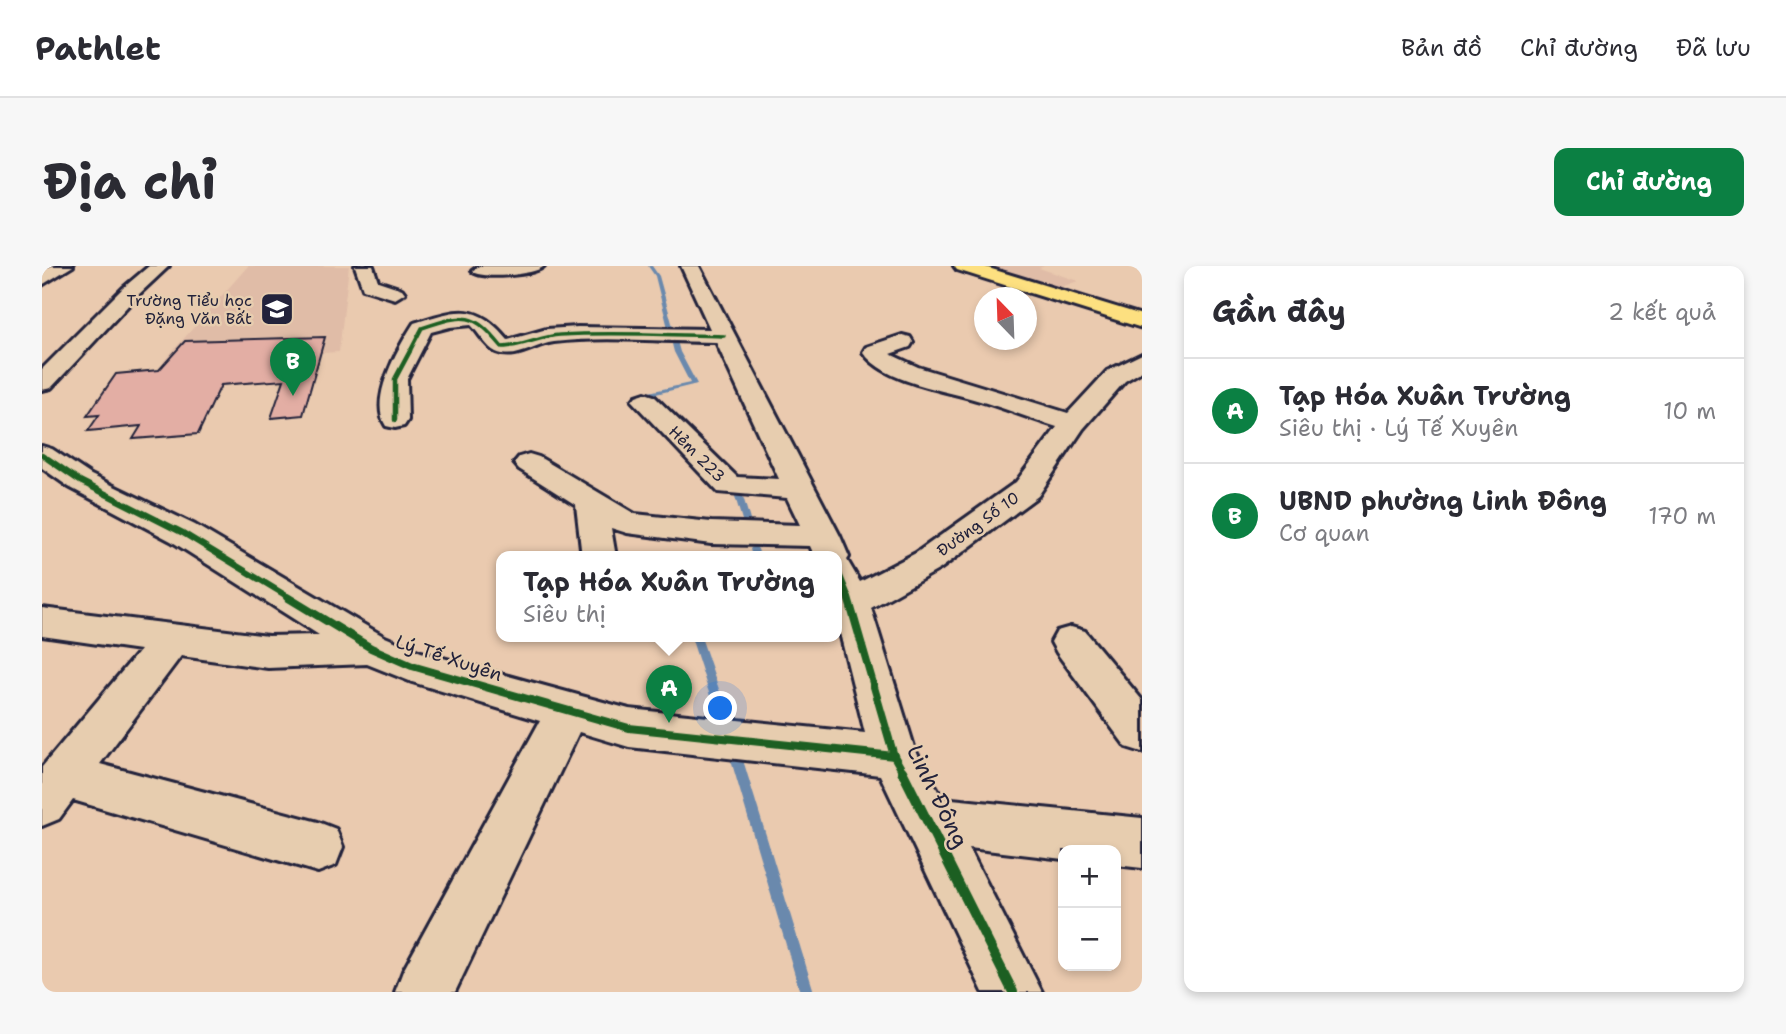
<!DOCTYPE html>
<html lang="vi">
<head>
<meta charset="utf-8">
<style>
  :root { --surface:#fff; --page:#f7f7f7; --text:#2b2b33; --muted:#7c7c81; --line:#e1e1e2; --accent:#0b8043 }
  body { margin:0; font-family:"Shantell Sans",sans-serif; background:var(--page); color:var(--text) }
  .controls { position:absolute; right:21px; bottom:21px; display:grid; overflow:hidden; border-radius:14px; box-shadow:0 4px 10px #0003 }
  .controls button { width:63px; height:63px; display:grid; place-items:center; padding:0; border:0; border-bottom:2px solid var(--line); background:var(--surface); color:var(--text); font:35px sans-serif }
  .compass { position:absolute; left:932px; top:21px; width:63px; height:63px; border-radius:50%; background:var(--surface); box-shadow:0 4px 10px #0003; rotate:337deg }
  .you { position:absolute; left:679px; top:443px; width:24px; height:24px; margin:-18px; border:5px solid #fff; border-radius:50%; background:#1a73e8; box-shadow:0 0 0 10px #1a73e833 }
  .badge { display:grid; place-items:center; width:46px; height:46px; border-radius:50%; background:var(--accent); color:#fff; font-size:23px; font-weight:700 }
  .pin { position:absolute; translate:-50% -58px; filter:drop-shadow(0 2px 4px #0008) }
  .pin::after { content:''; position:absolute; top:37px; width:24px; height:21px; background:inherit; clip-path:polygon(0 0,100% 0,50% 100%) }
  .popup { position:absolute; left:454px; top:285px; width:346px; height:91px; box-sizing:border-box; display:grid; place-content:center; border-radius:14px; background:var(--surface); filter:drop-shadow(0 2px 5px #0005); font-size:23px; white-space:nowrap; color:var(--muted) }
  .popup b { font-size:26px; color:var(--text) }
  .popup::after { content:''; position:absolute; left:50%; top:100%; margin-left:-14px; border:14px solid transparent; border-top-color:var(--surface) }
  .list { margin:0; padding:0; list-style:none }
  h2 { display:flex; justify-content:space-between; align-items:center; height:91px; margin:0; padding:0 28px; font-size:30px }
  h2 small { font-size:23px; font-weight:400; color:var(--muted) }
  .list li { display:grid; grid-template-columns:46px 1fr auto; gap:21px; align-items:center; box-sizing:border-box; height:105px; padding:0 28px; border-top:2px solid var(--line) }
  .list b { display:block; font-size:26px; white-space:nowrap }
  .list p { margin:0; font-size:23px; white-space:nowrap; color:var(--muted) }
  .list em { font-size:23px; font-style:normal; color:var(--muted) }
  .map { position:relative; flex:none; width:1100px; height:726px; overflow:hidden; border-radius:14px }
  header { display:flex; align-items:center; gap:42px; box-sizing:border-box; height:98px; padding:0 35px; background:var(--surface); border-bottom:2px solid var(--line) }
  header strong { font-size:33px }
  nav { display:flex; gap:38px; margin-inline-start:auto; font-size:24px }
  .intro { display:flex; align-items:center; justify-content:space-between; box-sizing:border-box; height:168px; padding:0 42px }
  h1 { margin:0; font-size:49px }
  .button { padding:18px 32px; border-radius:14px; background:var(--accent); color:#fff; font-size:24px; font-weight:700 }
  main { display:flex; gap:42px; padding:0 42px }
  aside { flex:1; background:var(--surface); border-radius:14px; box-shadow:0 4px 10px #0003 }
  .map>svg:first-child { display:block }
  .built { fill:#e0bca7 }
  .lines { fill:none; stroke-linecap:round; stroke-linejoin:round }
  .stream { fill:#6b89ad; fill-rule:evenodd }
  .building { fill:#e3aea4; stroke:#22223b; stroke-width:2 }
  .minor-casing { stroke:#22223b; stroke-width:6 }
  .major-casing { stroke:#22223b; stroke-width:6 }
  .minor { fill:#e7cdaf; fill-rule:evenodd }
  .major { fill:#fde080; fill-rule:evenodd }
  .cycleway-far4-casing { stroke:#e7cdaf; stroke-width:6 }
  .cycleway-far3-casing { stroke:#e7cdaf; stroke-width:7 }
  .cycleway-far2-casing { stroke:#e7cdaf; stroke-width:10 }
  .cycleway-far1-casing { stroke:#e7cdaf; stroke-width:12 }
  .cycleway-casing { stroke:#e7cdaf; stroke-width:14 }
  .cycleway-far4 { stroke:#1b5e20; stroke-width:3.5 }
  .cycleway-far3 { stroke:#1b5e20; stroke-width:4.5 }
  .cycleway-far2 { stroke:#1b5e20; stroke-width:6 }
  .cycleway-far1 { stroke:#1b5e20; stroke-width:8 }
  .cycleway { stroke:#1b5e20; stroke-width:10 }
  .labels { text-anchor:middle; dominant-baseline:central; stroke-width:5; stroke-linejoin:round; paint-order:stroke }
  .far-poi-label { font-size:16px; fill:#22223b; stroke:#e7cdaf; text-anchor:end }
  .far-street-label { font-size:16px; fill:#22223b; stroke:#e7cdaf }
  .street-label { font-size:19px; fill:#22223b; stroke:#e7cdaf }
  .near-street-label { font-size:23px; fill:#22223b; stroke:#e7cdaf }
</style>
</head>
<body>
<header>
<strong>Pathlet</strong>
<nav><a>Bản đồ</a><a>Chỉ đường</a><a>Đã lưu</a></nav>
</header>
<div class="intro"><h1>Địa chỉ</h1><a class="button">Chỉ đường</a></div>
<main>
<div class="map">
<svg width="1100" height="726" viewBox="0 0 1100 726">
  <rect width="100%" height="100%" fill="#eacaaf"/>
  <filter id="ink" filterUnits="userSpaceOnUse"><feTurbulence type="fractalNoise" baseFrequency=".0143" numOctaves="2"/><feDisplacementMap in="SourceGraphic" scale="14" xChannelSelector="R" yChannelSelector="G"/><feConvolveMatrix kernelMatrix="1 2 1 2 8 2 1 2 1" color-interpolation-filters="sRGB"/></filter>
  <g filter="url(#ink)">
    <g class="built">
      <path d="M206,0H307L297,86L121,96Z"/>
      <path d="M944,0H1002L997,2L1036,15L1013,23Z"/>
    </g>
    <g class="lines">
      <g class="stream">
        <path d="M606,0H610L617,10L638,86L655,118L614,128L627,142L624,144L607,128V126L648,117L632,86L613,10Z"/>
        <path d="M690,215H696L697,217L708,254L707,256L704,257L700,254L689,217Z"/>
        <path d="M712,280L716,283L718,291H710L708,283Z"/>
        <path d="M649,371H659L691,464L689,467L685,469L681,467L679,464Z"/>
        <path d="M691,476L695,477L697,481L772,726H758L685,481L687,477Z"/>
      </g>
    </g>
    <path class="building" d="M283,71L261,149L229,152L242,114L179,119L156,168L91,173L99,160L46,165L57,149L45,150L74,108L117,104L143,75Z"/>
    <g class="lines">
      <g class="minor-casing">
        <g id="minor">
          <path d="M9,0H31L0,19V5Z"/>
          <path d="M107,0H127L95,30L9,122L0,124V103L81,22Z"/>
          <path d="M313,0H331L336,15L360,23L363,27L353,33L321,23Z"/>
          <path d="M502,0C494,9 438,14 430,5L437,0Z"/>
          <path d="M639,0H657L798,270L807,291L805,294L818,316L874,287L974,216L1015,161C989,153 964,143 938,135C904,124 842,117 821,86L824,81L860,69L868,71L871,76L868,81L848,88L876,101L1026,147L1065,105L1100,88V105L1083,115L1041,163L996,230L898,303L829,342L873,484L900,532L1100,552V602L1074,599V584H1021V593L927,582L1000,726H941L838,509L587,481L537,466L413,726H353L361,705L498,455L370,416L325,398L226,402L139,390L58,498L276,556L294,563L301,581L294,599L276,606L31,534L17,553L0,560V501L98,384L0,370V342L226,370L277,369L129,275L27,221L0,202V180L10,183L49,209L153,259L343,371L379,386L587,443L823,467L795,355V291H773L768,280L669,278L585,267L569,262L574,291H540L534,239L477,203L472,197L477,191L487,188L497,191L593,248L669,256L758,259L745,232L676,226L590,135L594,130L603,127L612,130L695,211L737,213L674,76C621,76 565,70 512,76C493,78 474,95 454,86C445,82 437,67 429,59L408,61L389,66L365,113L366,154L362,160L353,162L344,160C326,134 357,80 372,57C417,43 434,36 466,74L505,63L536,61L668,63Z"/>
          <path d="M1029,361L1043,365L1100,434V486L1084,481L1015,387L1009,376L1015,365Z"/>
        </g>
      </g>
      <g class="major-casing">
        <path id="major" d="M912,0H940L1100,49V62L915,4Z"/>
      </g>
      <use href="#minor" class="minor"/>
      <use href="#major" class="major"/>
      <g class="cycleway-far4-casing">
        <path id="cycleway-far4" d="M367,87L380,62C424,47 431,46 460,81C481,81 498,70 518,69C572,66 628,69 682,70"/>
      </g>
      <g class="cycleway-far3-casing">
        <g id="cycleway-far3">
          <path d="M353,154V113L368,85"/>
          <path d="M0,189L9,195"/>
        </g>
      </g>
      <g class="cycleway-far2-casing">
        <g id="cycleway-far2">
          <path d="M6,193L38,215L141,267L248,332"/>
          <path d="M795,303L807,332"/>
        </g>
      </g>
      <g class="cycleway-far1-casing">
        <g id="cycleway-far1">
          <path d="M245,331L329,382L370,400L587,462L852,490"/>
          <path d="M806,331L852,490L861,506"/>
        </g>
      </g>
      <g class="cycleway-casing">
        <path id="cycleway" d="M860,505L971,726"/>
      </g>
      <use href="#cycleway-far4" class="cycleway-far4"/>
      <use href="#cycleway-far3" class="cycleway-far3"/>
      <use href="#cycleway-far2" class="cycleway-far2"/>
      <use href="#cycleway-far1" class="cycleway-far1"/>
      <use href="#cycleway" class="cycleway"/>
    </g>
  </g>
  <defs>
    <g id="school-square" transform="scale(1.75)"><rect x="-9" y="-9" width="18" height="18" rx="4" fill="#22223b" stroke="#e7cdaf"/><path d="M0-5L7-2L0 1L-7-2ZM-4 1L0 2.5L4 1V4Q0 6-4 4Z" fill="#fff"/></g>
  </defs>
  <g fill-rule="evenodd">
    <use href="#school-square" x="235" y="43"/>
  </g>
  <g class="labels">
    <g class="far-poi-label">
      <text x="210" y="34">Trường Tiểu học<tspan x="210" dy="18">Đặng Văn Bất</tspan></text>
    </g>
    <g class="far-street-label">
      <text transform="translate(655 188) rotate(45)">Hẻm 223</text>
      <text transform="translate(936 258) rotate(-36)">Đường Số 10</text>
    </g>
    <g class="street-label">
      <text transform="translate(407 392) rotate(18)">Lý Tế Xuyên</text>
    </g>
    <g class="near-street-label">
      <text transform="translate(896 530) rotate(64)">Linh Đông</text>
    </g>
  </g>
</svg>
<div class="controls">
<button>+</button>
<button>−</button>
</div>
<svg class="compass" viewBox="-18 -18 36 36"><path d="M0-13l5 13h-10z" fill="#e53935"/><path d="M0 13l5-13h-10z" fill="#7c7c81"/></svg>
<div class="you"></div>
<div class="pin badge" style="left:627px;top:457px">A</div>
<div class="popup"><b>Tạp Hóa Xuân Trường</b>Siêu thị</div>
<div class="pin badge" style="left:251px;top:130px">B</div>
</div>
<aside>
<h2>Gần đây<small>2 kết quả</small></h2>
<ul class="list">
<li><span class="badge">A</span><div><b>Tạp Hóa Xuân Trường</b><p>Siêu thị · Lý Tế Xuyên</p></div><em>10 m</em></li>
<li><span class="badge">B</span><div><b>UBND phường Linh Đông</b><p>Cơ quan</p></div><em>170 m</em></li>
</ul>
</aside>
</main>
</body>
</html>
